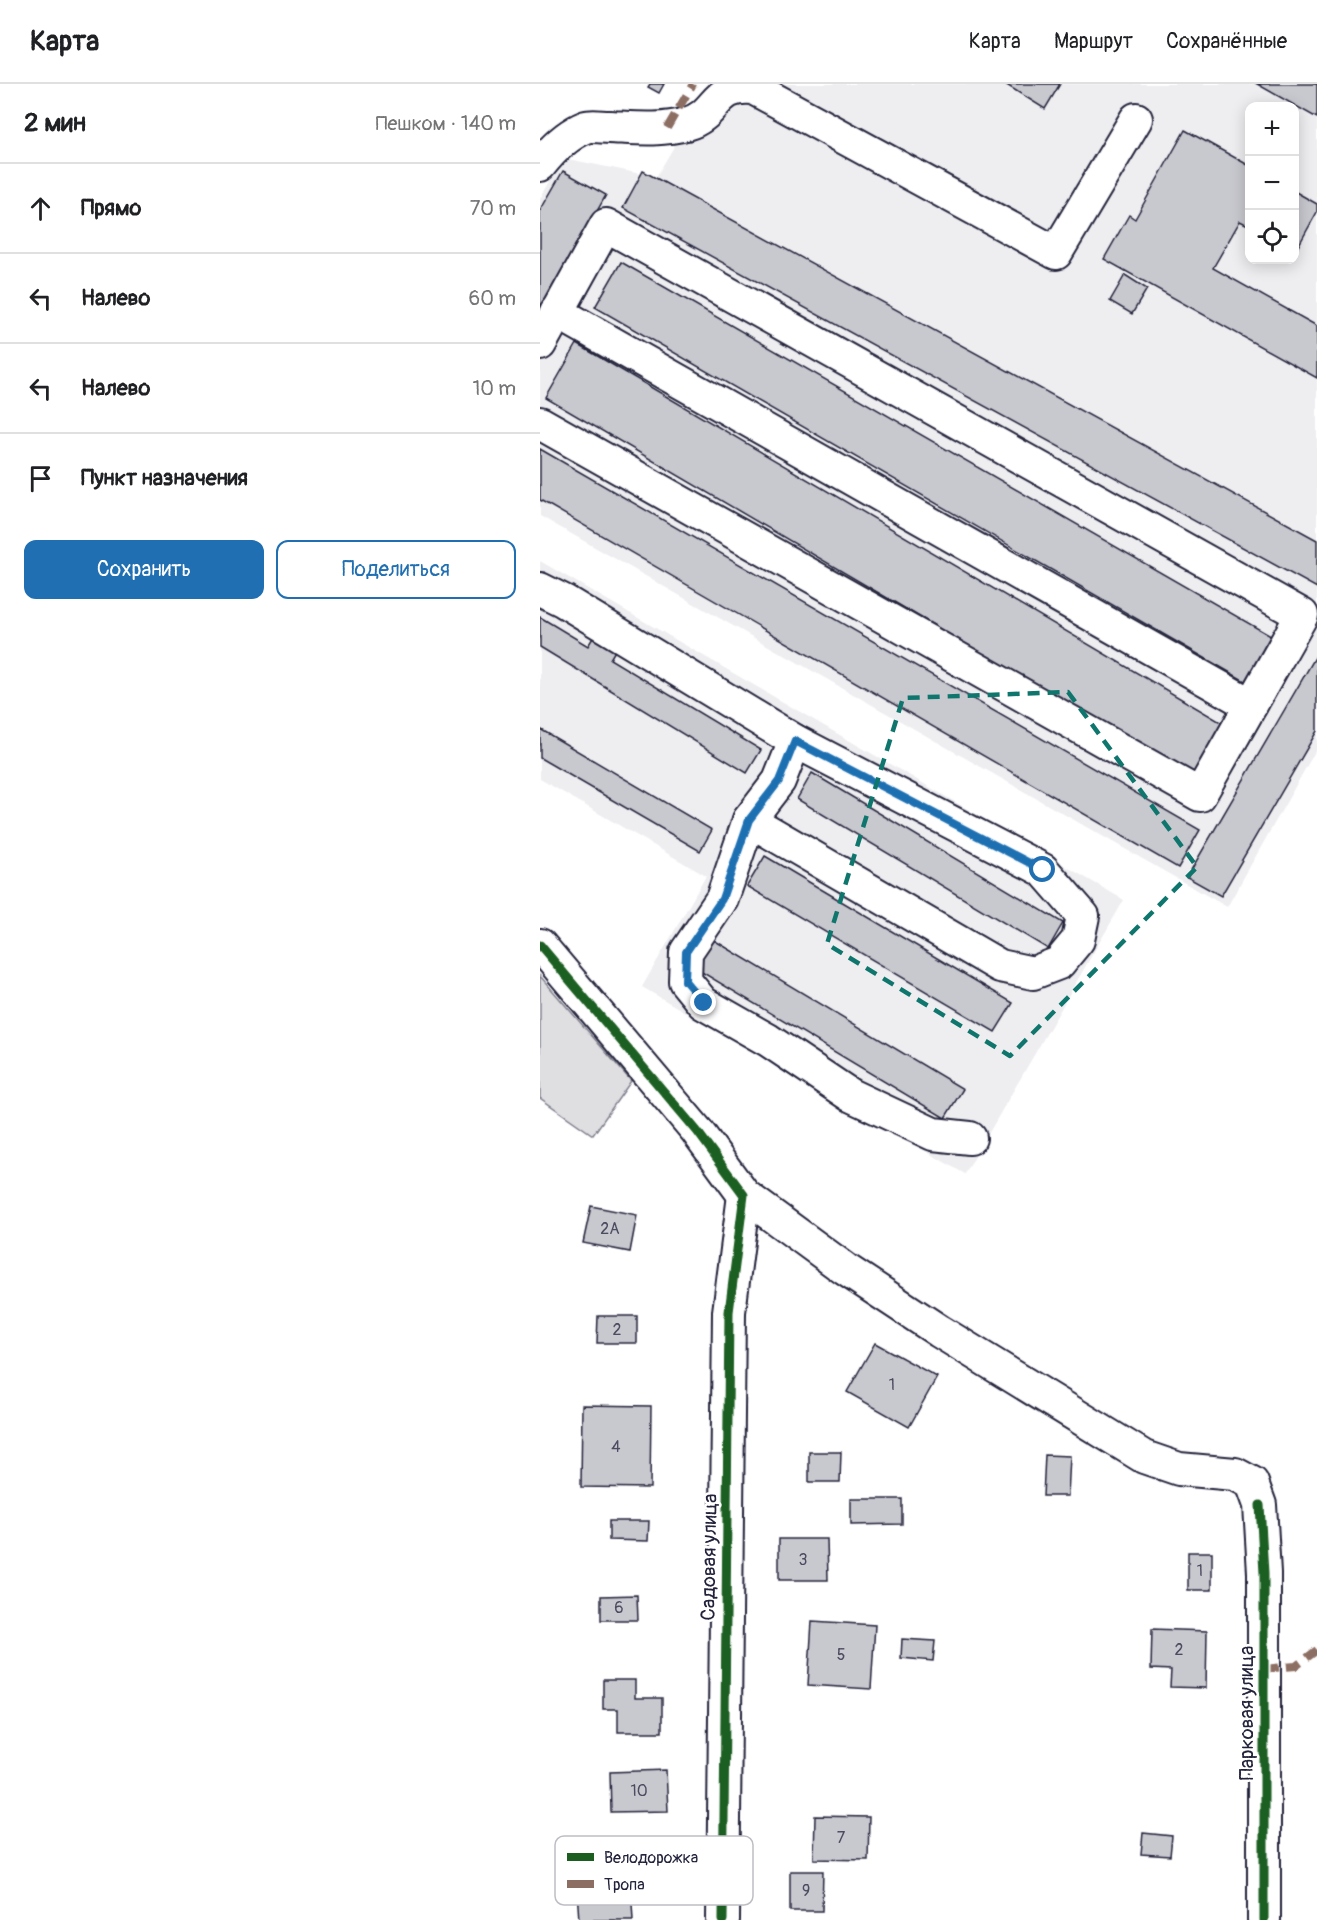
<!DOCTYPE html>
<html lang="ru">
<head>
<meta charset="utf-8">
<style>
  :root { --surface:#fff; --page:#f6f6f6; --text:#202124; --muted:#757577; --line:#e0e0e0; --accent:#1f6fb2 }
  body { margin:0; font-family:Pangolin,sans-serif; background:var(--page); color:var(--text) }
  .controls { position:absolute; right:18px; top:18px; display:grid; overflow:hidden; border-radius:12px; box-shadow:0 3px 15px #0003 }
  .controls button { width:54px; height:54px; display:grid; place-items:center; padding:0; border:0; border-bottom:2px solid var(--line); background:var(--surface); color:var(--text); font:30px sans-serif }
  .stop { position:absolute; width:18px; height:18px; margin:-14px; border:4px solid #1f6fb2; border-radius:50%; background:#fff }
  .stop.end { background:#1f6fb2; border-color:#fff; box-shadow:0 2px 6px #0008 }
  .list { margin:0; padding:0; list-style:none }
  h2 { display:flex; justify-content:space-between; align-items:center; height:78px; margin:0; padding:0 24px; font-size:26px }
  h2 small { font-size:20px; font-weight:400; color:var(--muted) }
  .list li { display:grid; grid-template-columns:39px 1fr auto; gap:18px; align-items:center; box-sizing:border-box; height:90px; padding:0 24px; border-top:2px solid var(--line) }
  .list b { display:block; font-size:22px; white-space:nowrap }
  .list em { font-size:20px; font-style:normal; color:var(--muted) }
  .actions { display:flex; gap:12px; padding:18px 24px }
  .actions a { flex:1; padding:14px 0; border:2px solid var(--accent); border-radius:12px; text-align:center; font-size:21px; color:var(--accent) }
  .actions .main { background:var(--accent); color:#fff }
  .icon { flex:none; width:33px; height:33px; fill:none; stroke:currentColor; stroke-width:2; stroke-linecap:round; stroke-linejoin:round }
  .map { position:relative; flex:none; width:777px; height:1836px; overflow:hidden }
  header { display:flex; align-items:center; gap:36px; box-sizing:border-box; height:84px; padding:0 30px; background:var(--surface); border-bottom:2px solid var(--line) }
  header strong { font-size:28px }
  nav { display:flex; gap:33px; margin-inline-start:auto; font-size:21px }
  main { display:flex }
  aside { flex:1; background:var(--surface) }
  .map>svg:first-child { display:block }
  .built { fill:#eeeef1; fill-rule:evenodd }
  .green { fill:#dfdfe2; stroke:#80808e; stroke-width:1.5 }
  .building { fill:#c8c8cf; stroke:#22223b; stroke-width:1.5 }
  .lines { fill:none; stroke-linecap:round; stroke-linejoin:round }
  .minor-casing { stroke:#22223b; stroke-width:36 }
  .minor { stroke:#fff; stroke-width:32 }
  .quiet { stroke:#8d6e63; stroke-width:8; stroke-dasharray:15 8; stroke-linecap:butt }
  .cycleway-casing { stroke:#fff; stroke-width:13 }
  .cycleway { stroke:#1b5e20; stroke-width:9 }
  .route { stroke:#1f6fb2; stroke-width:8 }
  .marked { fill:none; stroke:#0f766e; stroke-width:4.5; stroke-dasharray:12 8; stroke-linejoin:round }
  .labels { text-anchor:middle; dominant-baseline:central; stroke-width:5; stroke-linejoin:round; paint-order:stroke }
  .number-label { font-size:16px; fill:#4c4c60 }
  .street-label { font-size:20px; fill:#22223b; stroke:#fff }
  .key { fill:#fff; stroke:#bdbdc4; stroke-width:1.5 }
  .key-label { font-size:16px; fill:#22223b }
</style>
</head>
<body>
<header>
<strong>Карта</strong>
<nav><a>Карта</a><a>Маршрут</a><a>Сохранённые</a></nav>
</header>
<main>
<aside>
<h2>2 мин<small>Пешком · 140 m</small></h2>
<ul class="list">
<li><svg class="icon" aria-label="ahead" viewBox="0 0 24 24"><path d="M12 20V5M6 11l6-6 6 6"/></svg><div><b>Прямо</b></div><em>70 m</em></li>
<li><svg class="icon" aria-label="left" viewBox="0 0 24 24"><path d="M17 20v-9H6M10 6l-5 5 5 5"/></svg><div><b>Налево</b></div><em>60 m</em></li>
<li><svg class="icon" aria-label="left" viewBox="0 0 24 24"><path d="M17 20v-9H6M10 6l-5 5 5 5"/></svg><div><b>Налево</b></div><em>10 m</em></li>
<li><svg class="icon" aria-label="arrive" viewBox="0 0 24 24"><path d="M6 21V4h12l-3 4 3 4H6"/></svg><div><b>Пункт назначения</b></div></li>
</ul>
<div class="actions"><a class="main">Сохранить</a><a>Поделиться</a></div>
</aside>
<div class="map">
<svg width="777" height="1836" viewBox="0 0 777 1836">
  <rect width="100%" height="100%" fill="#fff"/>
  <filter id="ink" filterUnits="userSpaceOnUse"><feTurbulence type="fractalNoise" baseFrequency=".0167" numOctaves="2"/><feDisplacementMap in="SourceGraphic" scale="12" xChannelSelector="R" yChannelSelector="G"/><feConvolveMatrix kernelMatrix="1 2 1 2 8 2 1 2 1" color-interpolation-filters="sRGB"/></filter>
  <g filter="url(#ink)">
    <g class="built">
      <path d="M171,0H777V664L687,823L0,432V115L23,74L116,93ZM710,22H754V176H710Z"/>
      <path d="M0,477L584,816L425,1090L102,903L166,792L0,695Z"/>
    </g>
    <path class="green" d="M0,892L91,997L53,1051L0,1014Z"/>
    <g class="building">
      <path d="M110,0H124L119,9L108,3Z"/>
      <path d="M465,0H520L505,25Z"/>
      <path d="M717,0H777V34Z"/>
      <path d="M645,46L710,82V142L700,137L673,184L777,242V294L564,175L589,131L595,135Z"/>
      <path d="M23,87L66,111L0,229V127Z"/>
      <path d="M103,87L777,456V504L83,124Z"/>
      <path d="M754,107L777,120V128L755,168Z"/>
      <path d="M81,178L736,555L710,600L55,223Z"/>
      <path d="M585,191L607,205L592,230L570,217Z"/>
      <path d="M37,260L684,640L653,693L6,314Z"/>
      <path d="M0,365L660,746L638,784L0,416Z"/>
      <path d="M0,533L48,562L57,547L79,560L70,575L221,666L207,689L0,563Z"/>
      <path d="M777,570V647L681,812L647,793Z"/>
      <path d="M0,645L172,746L160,767L0,674Z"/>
      <path d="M272,689L523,839L508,865L257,715Z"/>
      <path d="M225,772L473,919L455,948L207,802Z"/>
      <path d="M172,855L423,1005L405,1034L155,884Z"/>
      <path d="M51,1122L97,1131L90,1168L43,1159Z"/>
      <path d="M58,1232H97V1259H57Z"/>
      <path d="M335,1259L397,1293L369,1343L307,1308Z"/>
      <path d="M42,1321L111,1322L110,1404L41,1403Z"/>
      <path d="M269,1368H301L300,1398H269Z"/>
      <path d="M505,1371L530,1372L528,1412H503Z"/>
      <path d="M311,1415H362V1440L311,1441Z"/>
      <path d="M69,1437H109L108,1457L69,1456Z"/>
      <path d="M239,1455H287L288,1496H239Z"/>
      <rect x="648" y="1468" width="24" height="38"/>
      <path d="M97,1511L98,1536H61V1512Z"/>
      <path d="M272,1537L335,1541L331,1605L268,1601Z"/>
      <path d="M612,1545L667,1547L666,1604L630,1603L631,1586L611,1585Z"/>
      <path d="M362,1555L395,1557L393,1577L361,1574Z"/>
      <path d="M63,1596H95V1614H122V1648H78V1625H63Z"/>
      <path d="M126,1686L128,1727L71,1728L70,1688Z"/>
      <path d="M275,1732L329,1733L328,1776L274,1775Z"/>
      <path d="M603,1749L632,1752L630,1772L601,1770Z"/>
      <path d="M250,1787H283L282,1827H250Z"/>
      <path d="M91,1803L93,1836H39L37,1807Z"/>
    </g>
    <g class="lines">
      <g class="minor-casing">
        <g id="minor">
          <path d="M0,81C11,67 28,50 46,43C52,41 62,43 69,43C94,44 122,47 146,40C179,31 173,0 213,4L516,169L596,35"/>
          <path d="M17,228L711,621"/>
          <path d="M0,260L66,141L762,531L660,711L0,339"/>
          <path d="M0,505L24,517L255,657L503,786L543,832L538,856L519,879L493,889L460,882L209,736"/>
          <path d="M255,657L239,697L209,736L182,815L146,868L145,897L163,919L228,956L310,1011L393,1050L430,1054"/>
          <path d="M0,861L157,1047L204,1111L305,1185L399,1247L604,1373L639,1385L695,1390L712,1399L720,1421L724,1489V1836"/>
          <path d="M183,1836L189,1228L204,1111"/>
        </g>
      </g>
      <use href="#minor" class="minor"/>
      <g class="quiet">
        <path d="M127,44L153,0"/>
        <path d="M724,1585L756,1582L777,1566"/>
      </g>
      <g class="cycleway-casing">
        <g id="cycleway">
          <path d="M0,861L157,1047L204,1111L189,1228L183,1836"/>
          <path d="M720,1421L724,1489V1836"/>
        </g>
      </g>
      <use href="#cycleway" class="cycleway"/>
    </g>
  </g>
  <g class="lines" filter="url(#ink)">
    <path class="route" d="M164,919L145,897L146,868L182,815L209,736L239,697L255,657L503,786"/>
  </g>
  <path class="marked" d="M528,608L657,783L470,972L287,860L363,614Z"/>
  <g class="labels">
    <g class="number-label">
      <text x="70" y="1145">2А</text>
      <text x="77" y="1246">2</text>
      <text x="352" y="1301">1</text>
      <text x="76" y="1363">4</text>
      <text x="263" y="1476">3</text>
      <text x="660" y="1487">1</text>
      <text x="79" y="1524">6</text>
      <text x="639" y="1566">2</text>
      <text x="301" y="1571">5</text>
      <text x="99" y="1707">10</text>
      <text x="301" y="1754">7</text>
      <text x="266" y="1807">9</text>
    </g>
    <g class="street-label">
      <text transform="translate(169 1473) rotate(-89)">Садовая улица</text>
      <text transform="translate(706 1629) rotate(-90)">Парковая улица</text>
    </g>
  </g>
  <rect x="15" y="1752" width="198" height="69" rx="9" class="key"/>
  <rect x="27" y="1769" width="27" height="8" fill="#1b5e20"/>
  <rect x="27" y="1796" width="27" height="8" fill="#8d6e63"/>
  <g class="key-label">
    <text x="64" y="1779">Велодорожка</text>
    <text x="64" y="1806">Тропа</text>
  </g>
</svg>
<div class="controls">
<button>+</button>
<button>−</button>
<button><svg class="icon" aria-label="locate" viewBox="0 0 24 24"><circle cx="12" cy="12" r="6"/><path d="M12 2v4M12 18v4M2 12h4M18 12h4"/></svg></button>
</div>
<div class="stop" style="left:503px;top:786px"></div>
<div class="stop end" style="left:164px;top:919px"></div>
</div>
</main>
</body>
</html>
